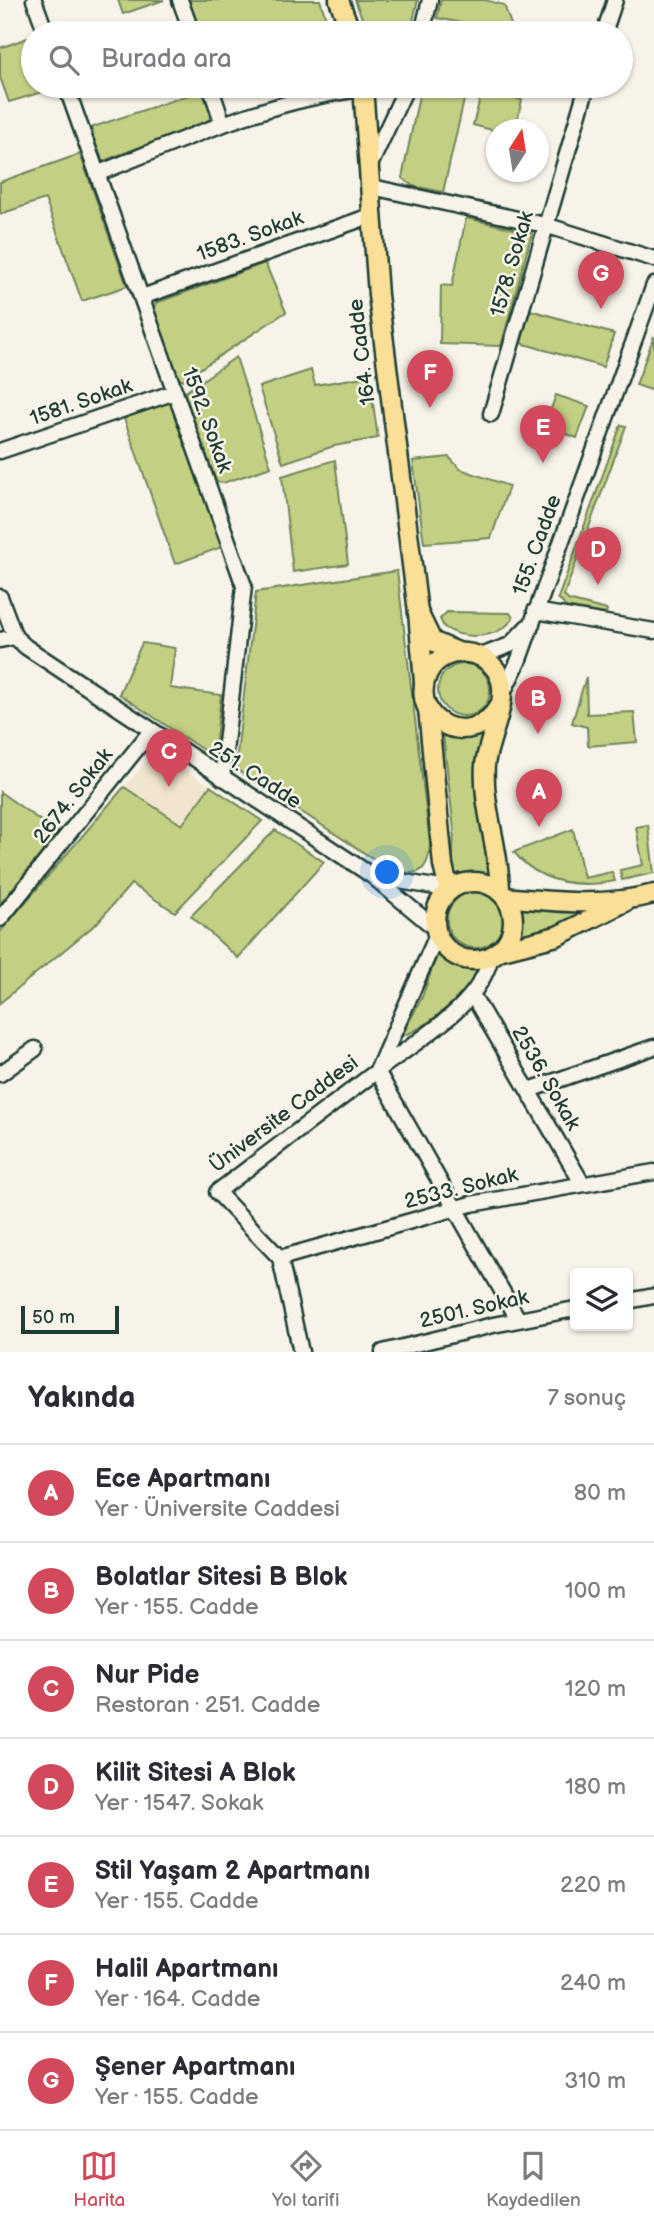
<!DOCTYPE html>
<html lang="tr">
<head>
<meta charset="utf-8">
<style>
  :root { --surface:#fff; --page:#f2f2f3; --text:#2b2b33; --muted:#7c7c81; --line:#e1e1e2; --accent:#d1495b }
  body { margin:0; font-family:"Balsamiq Sans",sans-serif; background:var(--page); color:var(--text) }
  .controls { position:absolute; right:21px; bottom:21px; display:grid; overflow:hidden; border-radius:7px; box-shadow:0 2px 5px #0004 }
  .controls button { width:63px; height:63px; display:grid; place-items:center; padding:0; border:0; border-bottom:2px solid var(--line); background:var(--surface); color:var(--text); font:35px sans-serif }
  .compass { position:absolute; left:486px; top:119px; width:63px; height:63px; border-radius:50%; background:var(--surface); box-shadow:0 2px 5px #0004; rotate:12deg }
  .scale { position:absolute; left:21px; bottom:18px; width:98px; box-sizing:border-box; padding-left:7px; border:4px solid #1f3d34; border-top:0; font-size:19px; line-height:24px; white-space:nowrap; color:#1f3d34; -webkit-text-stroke:5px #f7f3e8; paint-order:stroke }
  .you { position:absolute; left:388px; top:873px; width:24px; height:24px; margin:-18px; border:5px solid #fff; border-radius:50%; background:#1a73e8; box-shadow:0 0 0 10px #1a73e833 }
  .badge { display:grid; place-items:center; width:46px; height:46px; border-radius:50%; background:var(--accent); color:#fff; font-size:23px; font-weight:700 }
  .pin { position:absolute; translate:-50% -58px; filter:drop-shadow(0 2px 4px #0008) }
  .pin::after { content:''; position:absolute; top:37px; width:24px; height:21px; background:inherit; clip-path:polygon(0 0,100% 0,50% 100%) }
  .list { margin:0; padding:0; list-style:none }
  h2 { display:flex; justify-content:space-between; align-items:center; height:91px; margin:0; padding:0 28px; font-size:30px }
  h2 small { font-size:23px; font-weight:400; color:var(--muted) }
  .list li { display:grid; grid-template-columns:46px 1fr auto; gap:21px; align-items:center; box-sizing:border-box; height:98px; padding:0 28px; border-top:2px solid var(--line) }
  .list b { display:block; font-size:26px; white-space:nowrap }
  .list p { margin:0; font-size:23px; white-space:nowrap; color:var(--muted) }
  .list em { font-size:23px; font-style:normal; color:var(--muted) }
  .icon { flex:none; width:38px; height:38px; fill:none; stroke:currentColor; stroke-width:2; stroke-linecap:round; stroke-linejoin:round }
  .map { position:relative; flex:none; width:654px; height:1352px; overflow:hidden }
  .search { position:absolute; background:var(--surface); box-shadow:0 2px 5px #0004; left:21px; right:21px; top:21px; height:77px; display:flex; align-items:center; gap:18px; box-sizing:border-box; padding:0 24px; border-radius:38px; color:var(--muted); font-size:26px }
  .sheet { height:777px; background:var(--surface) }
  nav { display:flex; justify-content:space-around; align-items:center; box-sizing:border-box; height:98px; border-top:2px solid var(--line); background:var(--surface); font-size:19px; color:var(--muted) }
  nav a { display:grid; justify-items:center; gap:4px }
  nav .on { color:var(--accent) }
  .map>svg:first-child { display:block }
  .built { fill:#f1e5cf }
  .green { fill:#c3d084; stroke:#71865c; stroke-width:2 }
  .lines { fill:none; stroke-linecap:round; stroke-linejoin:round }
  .minor-casing { stroke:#1f3d34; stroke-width:19 }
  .major-casing { stroke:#1f3d34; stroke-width:23 }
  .minor { stroke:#f7f3e8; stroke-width:14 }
  .major { stroke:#fadf96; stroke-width:18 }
  .labels { text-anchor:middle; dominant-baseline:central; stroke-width:5; stroke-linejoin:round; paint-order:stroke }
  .street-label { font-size:21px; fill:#1f3d34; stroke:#f7f3e8 }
</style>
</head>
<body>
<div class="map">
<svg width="654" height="1352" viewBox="0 0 654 1352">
  <rect width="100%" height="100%" fill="#f7f3e8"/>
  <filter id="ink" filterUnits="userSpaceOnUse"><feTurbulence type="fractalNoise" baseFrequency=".0143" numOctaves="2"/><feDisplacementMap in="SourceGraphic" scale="14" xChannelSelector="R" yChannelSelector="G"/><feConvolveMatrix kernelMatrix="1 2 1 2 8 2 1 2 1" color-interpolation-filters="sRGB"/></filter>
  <g filter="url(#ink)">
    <path class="built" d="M163,755L210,786L182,826L124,787L149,759Z"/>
    <g class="green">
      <path d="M118,0H164L123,14Z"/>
      <path d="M189,0H320L330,31L200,33Z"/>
      <path d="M355,0H418L410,33H368Z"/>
      <path d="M441,0H485L504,5L514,33L437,18Z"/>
      <path d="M33,36V86L56,88L9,102L0,77V48Z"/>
      <path d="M421,86L467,87L443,192L413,186L402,178Z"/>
      <path d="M200,91L206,94L212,114L207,122L103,161L91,133L93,127Z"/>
      <path d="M482,91L522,100L515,129L496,131L473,125Z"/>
      <path d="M80,154L127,286L82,301L45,199L0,214V182Z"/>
      <path d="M466,218L532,233L501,346L440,344L441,285L452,286Z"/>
      <path d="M265,263L286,312L183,380L177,379L154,308L156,303Z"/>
      <path d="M530,310L614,334L603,367L521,343Z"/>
      <path d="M654,336V391L636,385Z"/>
      <path d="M236,357L271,467L223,483L216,481L184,393Z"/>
      <path d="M311,370L315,385L369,376L378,438L334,446L283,463L259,387Z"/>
      <path d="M556,395L589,406L577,438L545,426Z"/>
      <path d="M170,402L222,547L175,564L124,418Z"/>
      <path d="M621,425L626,426L564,595L568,600L607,610L606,614L566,607L558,598Z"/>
      <path d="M449,457L460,469L509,486L491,538L424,543L413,461Z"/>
      <path d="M335,460L348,564L293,572L282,476Z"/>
      <path d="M397,571L430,843C429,876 415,878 386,867L239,771L236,763L256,592Z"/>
      <path d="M447,612L510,613L513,618C499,639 465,641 444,627L440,619Z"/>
      <path d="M142,643L175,648L170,688L221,695L215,747L203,750L119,694Z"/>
      <circle cx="464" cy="690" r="26"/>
      <path d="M586,677L587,714L634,712L637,742L588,746L587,727L572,723Z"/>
      <path d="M483,733C471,788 482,822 493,876L475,872L452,874L454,830L443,734L463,737Z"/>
      <path d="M210,786L262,821L175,912L131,884L97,923L0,1003V932L124,787L182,825Z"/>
      <path d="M0,792L58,833L0,904Z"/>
      <path d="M648,825L654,873L622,880L620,870L643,865L636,827Z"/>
      <path d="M573,829L584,878L612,872L615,881C577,888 539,883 514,852Z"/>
      <path d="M275,830L324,862L238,958L191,916Z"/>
      <circle cx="475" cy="920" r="28"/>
      <path d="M520,904L607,910L515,941L521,927Z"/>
      <path d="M438,952L460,963L481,966C471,991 427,1028 402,1036L422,997Z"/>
    </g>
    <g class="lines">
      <g class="minor-casing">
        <g id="minor">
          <path d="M34,0L46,33"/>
          <path d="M180,0L192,33"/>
          <path d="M422,33L430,0"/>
          <path d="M604,33L615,0"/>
          <path d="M66,86L244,586L222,778"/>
          <path d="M210,86L223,124"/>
          <path d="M371,163L407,86"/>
          <path d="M99,173C185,139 271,99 363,89"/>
          <path d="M372,187L545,225L654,259"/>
          <path d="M142,297L373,215"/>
          <path d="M491,414L587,86"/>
          <path d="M0,451L175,392"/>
          <path d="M0,597L15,637L26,647L371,875L436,929"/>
          <path d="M535,611L654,631"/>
          <path d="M0,640L15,637"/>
          <path d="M481,656L510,645L527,627"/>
          <path d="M502,695L518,662L654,285"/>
          <path d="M375,877L435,887L446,893"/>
          <path d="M0,919L151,731"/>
          <path d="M437,935L377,1071C417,1040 480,1007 491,956"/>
          <path d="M473,996L582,1183"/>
          <path d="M0,1074L35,1049"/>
          <path d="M529,1090L654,1047"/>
          <path d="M280,1258L471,1204L654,1172"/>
          <path d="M628,1301L654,1296"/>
          <path d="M301,1352L280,1258L217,1192L377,1071L518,1319"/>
          <path d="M383,1352L493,1325L575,1309"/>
        </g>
      </g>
      <g class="major-casing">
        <g id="major">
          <path d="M339,0L351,33"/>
          <path d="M363,86L378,295L418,612"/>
          <path d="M424,683L418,612L432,641L458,652"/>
          <path d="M499,706C472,752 408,722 427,675C441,642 492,647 501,681C507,706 488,739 485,765C482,808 500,849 500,892"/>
          <path d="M428,709L443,865L449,891"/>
          <circle cx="474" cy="921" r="39"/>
          <path d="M505,897C555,902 605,907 654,894"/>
          <path d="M498,951L557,936L625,902"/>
        </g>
      </g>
      <use href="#minor" class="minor"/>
      <use href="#major" class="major"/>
    </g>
  </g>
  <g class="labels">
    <g class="street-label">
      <text transform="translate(250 236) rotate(-20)">1583. Sokak</text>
      <text transform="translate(512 264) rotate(-74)">1578. Sokak</text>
      <text transform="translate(362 352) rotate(-97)">164. Cadde</text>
      <text transform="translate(81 402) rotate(-19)">1581. Sokak</text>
      <text transform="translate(207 420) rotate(70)">1592. Sokak</text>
      <text transform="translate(537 545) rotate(-70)">155. Cadde</text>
      <text transform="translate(255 775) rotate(33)">251. Cadde</text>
      <text transform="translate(73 796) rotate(-52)">2674. Sokak</text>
      <text transform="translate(546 1078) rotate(60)">2536. Sokak</text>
      <text transform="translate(284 1114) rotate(-37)">Üniversite Caddesi</text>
      <text transform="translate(461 1188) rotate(-14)">2533. Sokak</text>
      <text transform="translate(474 1309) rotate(-13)">2501. Sokak</text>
    </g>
  </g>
</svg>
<div class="controls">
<button><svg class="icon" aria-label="layers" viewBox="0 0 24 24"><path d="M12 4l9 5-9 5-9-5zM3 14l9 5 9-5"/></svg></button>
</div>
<svg class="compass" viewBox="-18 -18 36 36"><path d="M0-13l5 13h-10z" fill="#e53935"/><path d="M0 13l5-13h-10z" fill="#7c7c81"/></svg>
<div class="scale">50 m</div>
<div class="you"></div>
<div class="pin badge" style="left:539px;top:827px">A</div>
<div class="pin badge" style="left:538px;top:734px">B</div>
<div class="pin badge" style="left:169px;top:787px">C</div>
<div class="pin badge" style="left:598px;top:585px">D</div>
<div class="pin badge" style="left:543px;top:463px">E</div>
<div class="pin badge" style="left:430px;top:408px">F</div>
<div class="pin badge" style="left:601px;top:309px">G</div>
<div class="search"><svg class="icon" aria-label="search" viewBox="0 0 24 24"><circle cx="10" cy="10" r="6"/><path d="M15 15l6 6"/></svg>Burada ara</div>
</div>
<section class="sheet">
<h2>Yakında<small>7 sonuç</small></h2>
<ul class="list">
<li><span class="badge">A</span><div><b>Ece Apartmanı</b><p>Yer · Üniversite Caddesi</p></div><em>80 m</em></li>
<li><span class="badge">B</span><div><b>Bolatlar Sitesi B Blok</b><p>Yer · 155. Cadde</p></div><em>100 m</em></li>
<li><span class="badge">C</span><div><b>Nur Pide</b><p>Restoran · 251. Cadde</p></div><em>120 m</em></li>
<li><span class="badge">D</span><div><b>Kilit Sitesi A Blok</b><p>Yer · 1547. Sokak</p></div><em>180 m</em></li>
<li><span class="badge">E</span><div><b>Stil Yaşam 2 Apartmanı</b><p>Yer · 155. Cadde</p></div><em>220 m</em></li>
<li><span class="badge">F</span><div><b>Halil Apartmanı</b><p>Yer · 164. Cadde</p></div><em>240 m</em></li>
<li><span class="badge">G</span><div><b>Şener Apartmanı</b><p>Yer · 155. Cadde</p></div><em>310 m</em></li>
</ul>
</section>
<nav>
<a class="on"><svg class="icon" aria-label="map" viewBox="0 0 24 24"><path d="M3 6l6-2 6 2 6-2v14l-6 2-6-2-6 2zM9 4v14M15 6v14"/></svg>Harita</a>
<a><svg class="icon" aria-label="directions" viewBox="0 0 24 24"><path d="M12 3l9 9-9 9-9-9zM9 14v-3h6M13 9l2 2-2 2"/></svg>Yol tarifi</a>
<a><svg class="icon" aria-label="saved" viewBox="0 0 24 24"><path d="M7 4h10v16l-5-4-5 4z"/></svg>Kaydedilen</a>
</nav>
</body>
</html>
